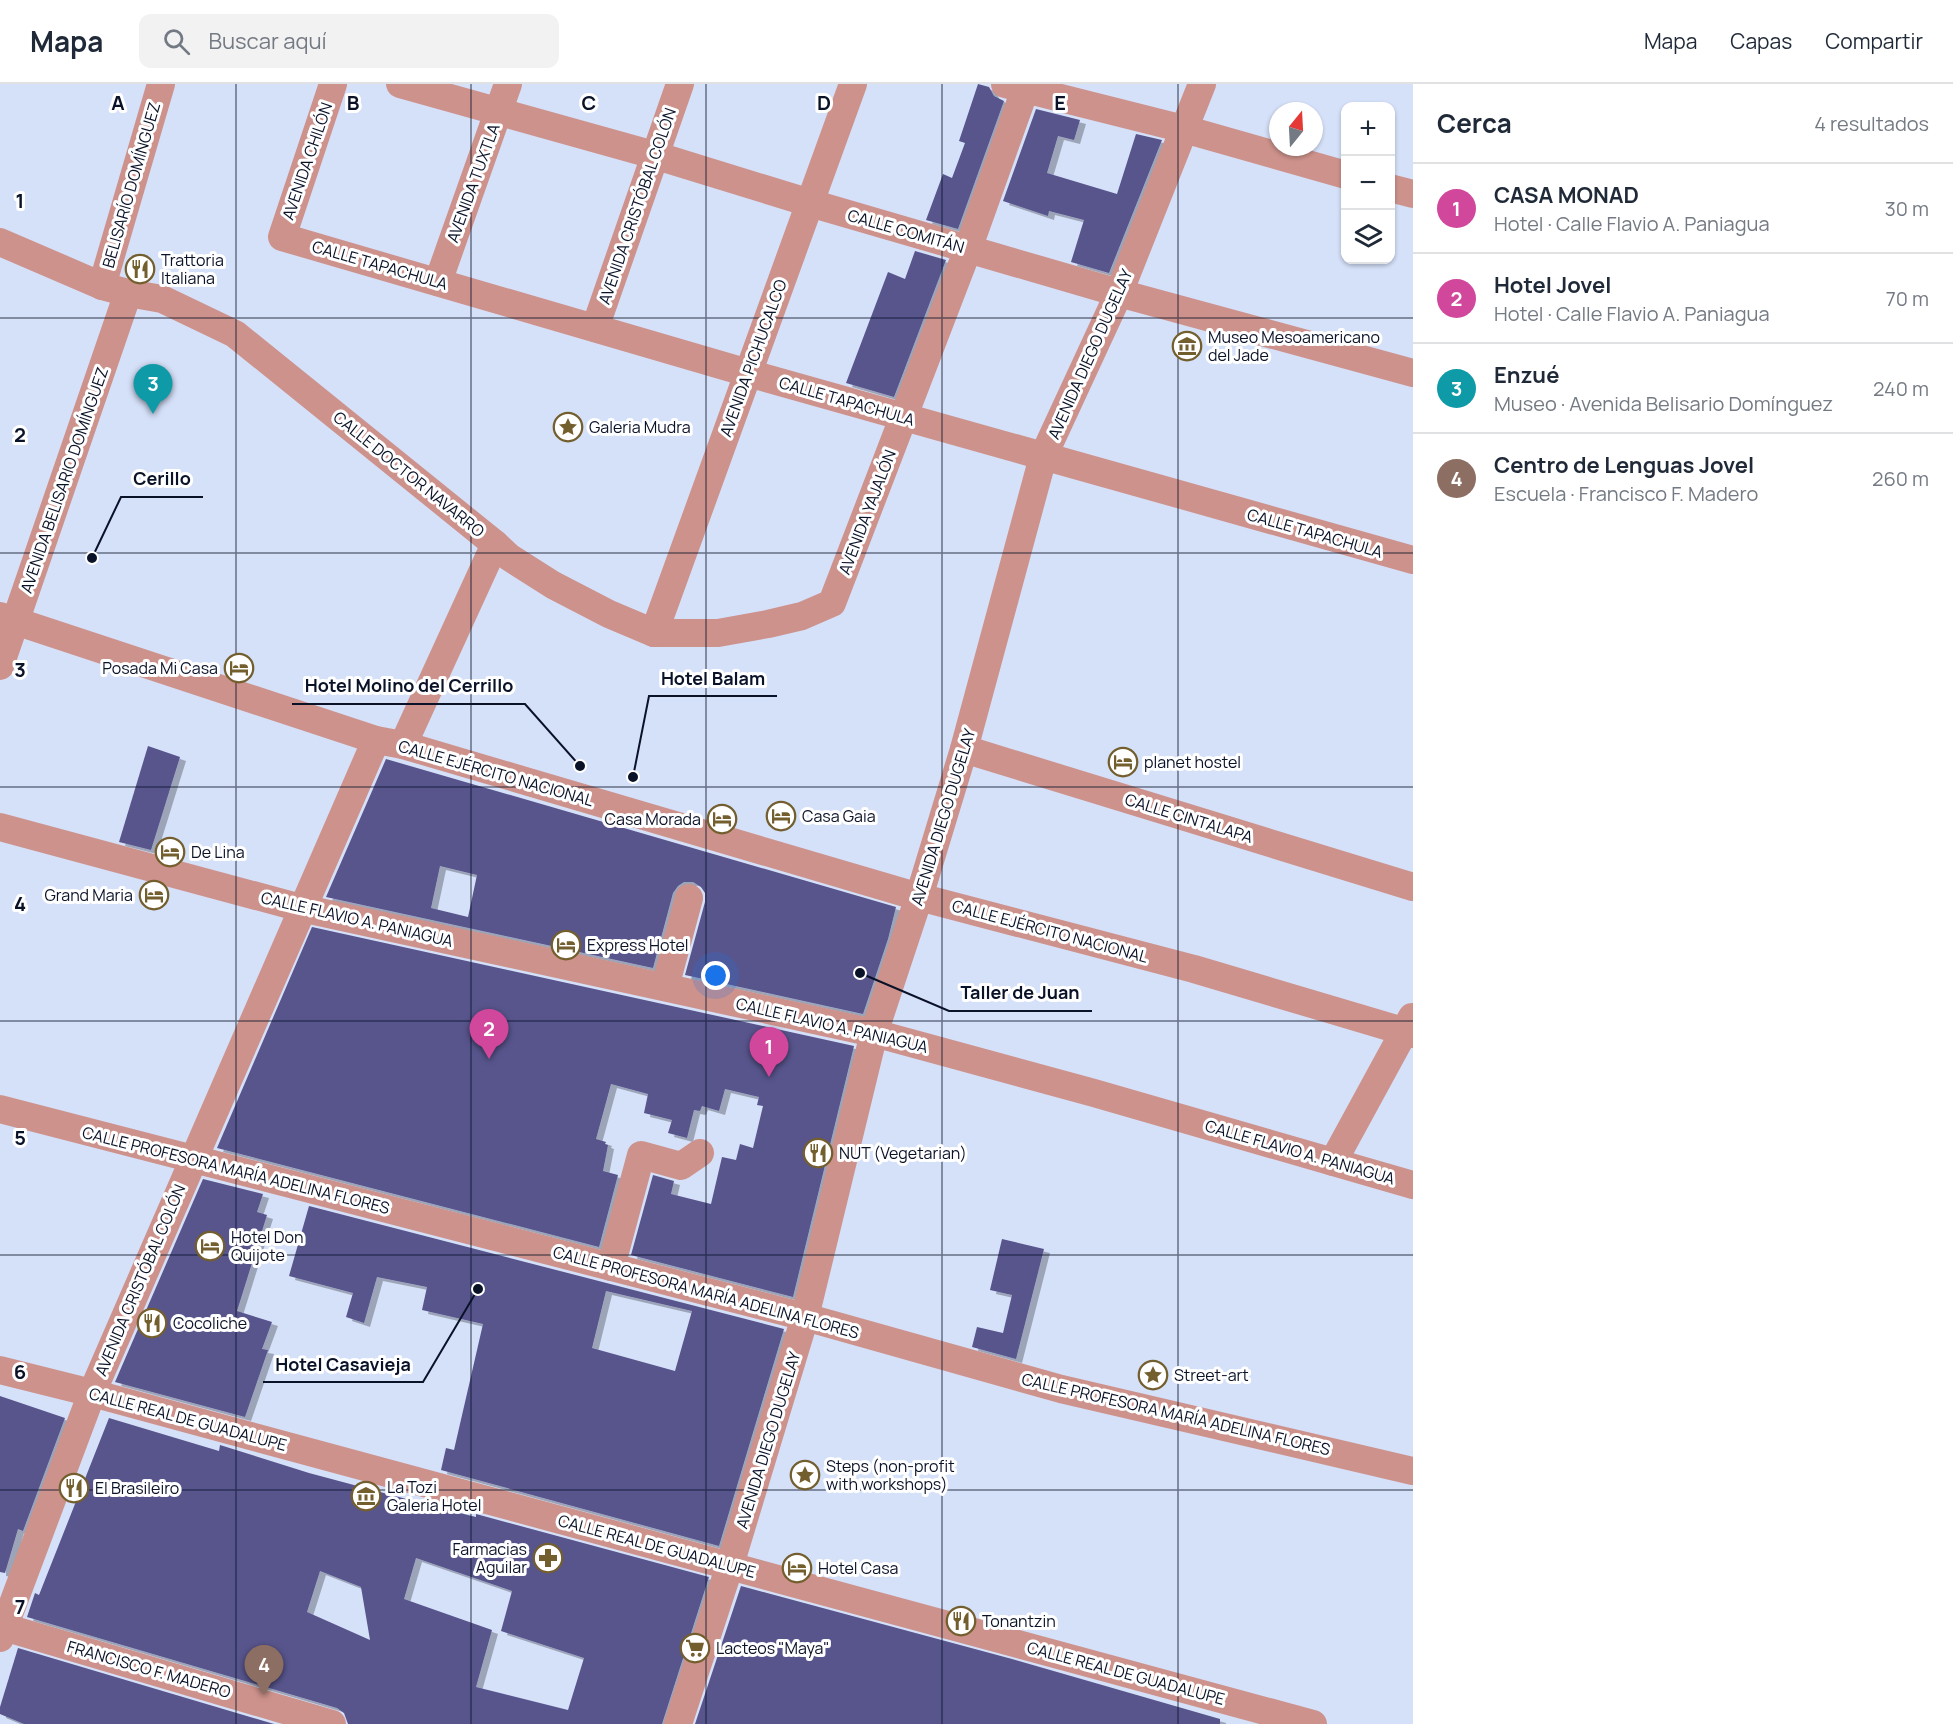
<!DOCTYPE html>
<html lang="es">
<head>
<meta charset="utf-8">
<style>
  :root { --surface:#fff; --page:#f2f2f3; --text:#1f2937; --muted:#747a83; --line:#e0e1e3; --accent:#2563eb }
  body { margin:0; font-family:Manrope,sans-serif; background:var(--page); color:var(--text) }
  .controls { position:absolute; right:18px; top:18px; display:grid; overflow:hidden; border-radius:12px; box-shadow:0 2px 4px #0004 }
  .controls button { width:54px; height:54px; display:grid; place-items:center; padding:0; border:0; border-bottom:2px solid var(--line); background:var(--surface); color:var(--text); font:30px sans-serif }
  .compass { position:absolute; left:1269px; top:18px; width:54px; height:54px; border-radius:50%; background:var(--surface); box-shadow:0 2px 4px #0004; rotate:18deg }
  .you { position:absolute; left:716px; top:892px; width:21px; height:21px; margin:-15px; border:4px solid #fff; border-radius:50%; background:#1a73e8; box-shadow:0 0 0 9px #1a73e833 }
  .badge { display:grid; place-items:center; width:39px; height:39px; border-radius:50%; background:var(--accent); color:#fff; font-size:20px; font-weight:700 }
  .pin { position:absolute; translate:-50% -50px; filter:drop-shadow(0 2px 3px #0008) }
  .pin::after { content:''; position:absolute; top:32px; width:21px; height:18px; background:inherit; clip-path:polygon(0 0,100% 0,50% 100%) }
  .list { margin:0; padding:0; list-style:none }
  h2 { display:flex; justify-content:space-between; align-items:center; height:78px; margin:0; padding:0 24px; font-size:26px }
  h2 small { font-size:20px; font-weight:400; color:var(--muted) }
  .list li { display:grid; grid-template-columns:39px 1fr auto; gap:18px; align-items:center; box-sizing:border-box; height:90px; padding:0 24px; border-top:2px solid var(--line) }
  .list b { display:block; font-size:22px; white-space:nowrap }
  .list p { margin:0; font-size:20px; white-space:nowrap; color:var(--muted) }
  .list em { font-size:20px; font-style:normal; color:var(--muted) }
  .icon { flex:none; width:33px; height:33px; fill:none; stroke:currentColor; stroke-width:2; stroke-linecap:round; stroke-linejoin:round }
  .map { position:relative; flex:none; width:1413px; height:1640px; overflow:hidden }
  header { display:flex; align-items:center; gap:36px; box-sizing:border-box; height:84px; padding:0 30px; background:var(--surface); border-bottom:2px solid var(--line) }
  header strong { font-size:28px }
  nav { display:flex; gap:33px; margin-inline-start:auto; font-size:21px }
  .search { width:420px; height:54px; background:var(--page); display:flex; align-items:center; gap:15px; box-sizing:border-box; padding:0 21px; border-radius:12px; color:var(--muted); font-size:22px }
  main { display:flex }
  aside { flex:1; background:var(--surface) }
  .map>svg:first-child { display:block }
  .building { fill:#58548d; fill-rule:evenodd; filter:url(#shadow) }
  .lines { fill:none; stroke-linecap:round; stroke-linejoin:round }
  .minor { stroke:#cd928b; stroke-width:28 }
  .grid { fill:none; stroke:#0a1228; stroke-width:1.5; stroke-opacity:0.55 }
  .labels { text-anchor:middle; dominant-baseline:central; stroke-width:6; stroke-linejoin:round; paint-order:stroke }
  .street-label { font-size:16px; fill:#0a1228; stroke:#fff }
  .poi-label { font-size:16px; fill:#0a1228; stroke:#fff; text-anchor:start }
  .grid-label { font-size:20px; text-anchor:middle; font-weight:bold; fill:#0a1228; stroke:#fff; stroke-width:6; stroke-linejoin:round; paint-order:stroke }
  .leader { fill:none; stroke:#0a1228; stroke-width:2 }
  .callout-dot { fill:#0a1228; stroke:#fff; stroke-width:2 }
  .callout-label { font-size:18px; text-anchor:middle; font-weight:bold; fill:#0a1228; stroke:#fff; stroke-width:6; stroke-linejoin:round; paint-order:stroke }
</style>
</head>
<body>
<header>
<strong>Mapa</strong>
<div class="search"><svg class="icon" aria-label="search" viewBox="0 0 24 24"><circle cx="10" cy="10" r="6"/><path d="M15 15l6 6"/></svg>Buscar aquí</div>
<nav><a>Mapa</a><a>Capas</a><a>Compartir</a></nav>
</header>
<main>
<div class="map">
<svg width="1413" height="1640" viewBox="0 0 1413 1640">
  <defs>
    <filter id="shadow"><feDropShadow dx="6" dy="4" stdDeviation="0" flood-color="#0004"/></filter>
  </defs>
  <rect width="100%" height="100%" fill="#d5e0f9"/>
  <g class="building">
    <path d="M978,0L989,3L994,12L1004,17L958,145L926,136L943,90L952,94L965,59L959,57Z"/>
    <path d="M1036,25L1080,36L1074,56L1058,52L1047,89L1117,110L1136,50L1162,56L1109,189L1071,178L1084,136L1049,127L1048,132L1003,117Z"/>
    <path d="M915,167L946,176L894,313L846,299L888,188L905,195Z"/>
    <path d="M148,662L180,673L151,766L119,758Z"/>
    <path d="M386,675L896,823L888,855L863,930L685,891L705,818V809L701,803L693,798H684L678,802L673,809L653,884L326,813ZM440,782L477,791L468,833L431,824Z"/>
    <path d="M312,843L854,962L793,1213L631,1171L653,1091L674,1097L671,1110L711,1120L722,1073L736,1076L740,1060L753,1064L763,1022L757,1021L759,1013L725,1005L719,1027L702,1022L700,1027L694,1026L687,1054L668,1049L672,1036L644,1029L648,1010L611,1000L596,1055L606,1058L605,1060L608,1061L603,1087L618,1091L599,1163L217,1064Z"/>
    <path d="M203,1095L263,1110L257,1128L267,1131L237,1227L272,1238L262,1265L268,1266L245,1333L115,1298Z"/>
    <path d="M309,1122L784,1245L719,1462L441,1386L446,1364L454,1366L483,1240L422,1226L427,1203L377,1193L364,1239L346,1233L353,1209L289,1192ZM606,1207L692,1227L675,1287L592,1264Z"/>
    <path d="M1002,1155L1044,1165L1016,1275L972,1263L977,1243L1003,1249L1012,1211L990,1206Z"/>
    <path d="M0,1312L65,1334L23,1447L18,1445L5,1489L0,1488Z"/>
    <path d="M109,1334L219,1367L220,1361L309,1389L440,1424L476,1433V1430L709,1493L662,1640H348L344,1629L337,1624L27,1533L35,1509L39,1511ZM416,1474L512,1507L501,1547L584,1574L568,1626L476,1603L492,1546L404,1515ZM320,1487L361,1503L370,1556L307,1528Z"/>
    <path d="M741,1502L1012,1575L1220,1635V1640H695Z"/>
    <path d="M18,1564L274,1640H24L0,1630V1623Z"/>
  </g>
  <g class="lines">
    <g class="minor">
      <path d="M333,0L282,153L748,289L1413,476"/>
      <path d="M400,0L654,71L810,119L1119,209L1413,289"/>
      <path d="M1005,0L1184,45L1346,91"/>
      <path d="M1390,104L1413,110"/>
      <path d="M0,158L102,202L128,209L162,215L235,250L495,460L509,473L553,501L609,530L654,549H718L768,540L802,532L832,519L968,165L1027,0"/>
      <path d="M438,198L508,0"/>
      <path d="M102,202L161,0"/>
      <path d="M595,244L680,0"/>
      <path d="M0,532L376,656L403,661L919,813L1194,885L1413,950"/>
      <path d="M654,549L853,0"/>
      <path d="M0,582L128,209"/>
      <path d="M403,661L495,460"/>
      <path d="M964,665L1413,803"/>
      <path d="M0,743L301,824L874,949L1094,1009L1413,1101"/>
      <path d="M665,903L689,814"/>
      <path d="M0,1025L805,1233L1061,1305L1413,1387"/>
      <path d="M1333,1078L1412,933"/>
      <path d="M611,1183L641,1071L681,1082L700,1069"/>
      <path d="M0,1286L92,1309L1313,1640"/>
      <path d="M0,1542L332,1640"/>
      <path d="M0,1554L92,1309L376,656"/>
      <path d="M678,1640L730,1481L805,1233L874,949L919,813L964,665L1043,373L1119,209L1202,0"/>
    </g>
  </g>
  <path class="grid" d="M236,0V1640M471,0V1640M706,0V1640M942,0V1640M1178,0V1640M0,234H1413M0,469H1413M0,703H1413M0,937H1413M0,1171H1413M0,1406H1413"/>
  <defs>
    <g id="restaurant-ring" transform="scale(1.5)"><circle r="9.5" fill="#fff" stroke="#735e2e" stroke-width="1.5"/><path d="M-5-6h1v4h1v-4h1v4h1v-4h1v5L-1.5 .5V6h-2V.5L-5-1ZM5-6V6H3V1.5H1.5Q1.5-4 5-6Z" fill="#735e2e"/></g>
    <g id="museum-ring" transform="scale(1.5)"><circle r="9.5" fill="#fff" stroke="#735e2e" stroke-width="1.5"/><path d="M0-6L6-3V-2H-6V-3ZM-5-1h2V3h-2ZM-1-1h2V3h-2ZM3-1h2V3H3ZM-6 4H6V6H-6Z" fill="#735e2e"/></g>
    <g id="sight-ring" transform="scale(1.5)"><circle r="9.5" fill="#fff" stroke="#735e2e" stroke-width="1.5"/><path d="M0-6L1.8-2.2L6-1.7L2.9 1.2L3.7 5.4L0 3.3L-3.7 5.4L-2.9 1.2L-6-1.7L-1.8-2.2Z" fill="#735e2e"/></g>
    <g id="hotel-ring" transform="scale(1.5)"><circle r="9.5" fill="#fff" stroke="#735e2e" stroke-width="1.5"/><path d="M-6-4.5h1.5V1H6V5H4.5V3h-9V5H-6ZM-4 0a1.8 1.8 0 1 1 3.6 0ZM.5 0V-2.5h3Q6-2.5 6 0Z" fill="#735e2e"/></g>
    <g id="pharmacy-ring" transform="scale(1.5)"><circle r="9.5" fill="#fff" stroke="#735e2e" stroke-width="1.5"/><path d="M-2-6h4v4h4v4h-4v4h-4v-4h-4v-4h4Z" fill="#735e2e"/></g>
    <g id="supermarket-ring" transform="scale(1.5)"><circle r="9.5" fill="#fff" stroke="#735e2e" stroke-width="1.5"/><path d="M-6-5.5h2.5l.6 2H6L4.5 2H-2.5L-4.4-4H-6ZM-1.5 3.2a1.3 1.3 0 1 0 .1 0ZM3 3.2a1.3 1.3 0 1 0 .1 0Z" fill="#735e2e"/></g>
  </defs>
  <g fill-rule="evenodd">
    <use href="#restaurant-ring" x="140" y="185"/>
    <use href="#museum-ring" x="1187" y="262"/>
    <use href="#sight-ring" x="568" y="343"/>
    <use href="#hotel-ring" x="239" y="584"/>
    <use href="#hotel-ring" x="1123" y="678"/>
    <use href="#hotel-ring" x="781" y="732"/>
    <use href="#hotel-ring" x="722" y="735"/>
    <use href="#hotel-ring" x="170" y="768"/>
    <use href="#hotel-ring" x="154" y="811"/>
    <use href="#hotel-ring" x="566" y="861"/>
    <use href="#restaurant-ring" x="818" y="1069"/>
    <use href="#hotel-ring" x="210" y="1162"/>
    <use href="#restaurant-ring" x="152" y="1239"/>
    <use href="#sight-ring" x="1153" y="1291"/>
    <use href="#sight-ring" x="805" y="1391"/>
    <use href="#restaurant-ring" x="74" y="1404"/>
    <use href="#museum-ring" x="366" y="1412"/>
    <use href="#pharmacy-ring" x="548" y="1474"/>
    <use href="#hotel-ring" x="797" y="1484"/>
    <use href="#restaurant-ring" x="961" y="1537"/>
    <use href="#supermarket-ring" x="695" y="1564"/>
  </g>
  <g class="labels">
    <g class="street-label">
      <text transform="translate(307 77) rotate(-71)">AVENIDA CHILÓN</text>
      <text transform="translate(473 99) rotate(-70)">AVENIDA TUXTLA</text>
      <text transform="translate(131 101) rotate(-74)">BELISARÍO DOMÍNGUEZ</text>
      <text transform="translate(637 122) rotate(-71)">AVENIDA CRISTÓBAL COLÓN</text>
      <text transform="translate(906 147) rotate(16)">CALLE COMITÁN</text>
      <text transform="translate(380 181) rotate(16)">CALLE TAPACHULA</text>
      <text transform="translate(1090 270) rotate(-66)">AVENIDA DIEGO DUGELAY</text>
      <text transform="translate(753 274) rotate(-70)">AVENIDA PICHUCALCO</text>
      <text transform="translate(847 317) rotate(16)">CALLE TAPACHULA</text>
      <text transform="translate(409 390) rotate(39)">CALLE DOCTOR NAVARRO</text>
      <text transform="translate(64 396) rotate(-71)">AVENIDA BELISARIO DOMÍNGUEZ</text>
      <text transform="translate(867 428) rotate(-69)">AVENIDA YAJALÓN</text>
      <text transform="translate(1315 449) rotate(16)">CALLE TAPACHULA</text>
      <text transform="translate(496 689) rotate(16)">CALLE EJÉRCITO NACIONAL</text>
      <text transform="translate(943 733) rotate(-73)">AVENIDA DIEGO DUGELAY</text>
      <text transform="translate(1189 734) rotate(17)">CALLE CINTALAPA</text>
      <text transform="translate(357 835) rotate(13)">CALLE FLAVIO A. PANIAGUA</text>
      <text transform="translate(1050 847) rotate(15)">CALLE EJÉRCITO NACIONAL</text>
      <text transform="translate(832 941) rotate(13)">CALLE FLAVIO A. PANIAGUA</text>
      <text transform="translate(1300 1068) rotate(16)">CALLE FLAVIO A. PANIAGUA</text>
      <text transform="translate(236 1086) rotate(14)">CALLE PROFESORA MARÍA ADELINA FLORES</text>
      <text transform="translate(140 1196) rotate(-67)">AVENIDA CRISTÓBAL COLÓN</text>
      <text transform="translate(706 1208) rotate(15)">CALLE PROFESORA MARÍA ADELINA FLORES</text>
      <text transform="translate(1176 1330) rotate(13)">CALLE PROFESORA MARÍA ADELINA FLORES</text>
      <text transform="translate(188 1335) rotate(15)">CALLE REAL DE GUADALUPE</text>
      <text transform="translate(768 1356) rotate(-73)">AVENIDA DIEGO DUGELAY</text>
      <text transform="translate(657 1462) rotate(15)">CALLE REAL DE GUADALUPE</text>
      <text transform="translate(149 1585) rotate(16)">FRANCISCO F. MADERO</text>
      <text transform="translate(1126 1589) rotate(15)">CALLE REAL DE GUADALUPE</text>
    </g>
    <g class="poi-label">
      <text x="161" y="176">Trattoria<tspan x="161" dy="18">Italiana</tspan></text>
      <text x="1208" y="253">Museo Mesoamericano<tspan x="1208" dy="18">del Jade</tspan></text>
      <text x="589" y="343">Galeria Mudra</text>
      <text x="218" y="584" text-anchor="end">Posada Mi Casa</text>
      <text x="1144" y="678">planet hostel</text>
      <text x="802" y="732">Casa Gaia</text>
      <text x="701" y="735" text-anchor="end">Casa Morada</text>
      <text x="191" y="768">De Lina</text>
      <text x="133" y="811" text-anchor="end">Grand Maria</text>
      <text x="587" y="861">Express Hotel</text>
      <text x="839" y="1069">NUT (Vegetarian)</text>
      <text x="231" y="1153">Hotel Don<tspan x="231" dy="18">Quijote</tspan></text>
      <text x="173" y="1239">Cocoliche</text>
      <text x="1174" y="1291">Street-art</text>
      <text x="826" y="1382">Steps (non-profit<tspan x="826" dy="18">with workshops)</tspan></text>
      <text x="387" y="1403">La Tozi<tspan x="387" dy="18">Galeria Hotel</tspan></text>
      <text x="95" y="1404">El Brasileiro</text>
      <text x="527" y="1465" text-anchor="end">Farmacias<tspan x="527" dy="18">Aguilar</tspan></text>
      <text x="818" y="1484">Hotel Casa</text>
      <text x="982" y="1537">Tonantzin</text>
      <text x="716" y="1564">Lacteos "Maya"</text>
    </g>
  </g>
  <g class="grid-label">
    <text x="118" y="26">A</text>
    <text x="353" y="26">B</text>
    <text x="589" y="26">C</text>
    <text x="824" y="26">D</text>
    <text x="1060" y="26">E</text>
    <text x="20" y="124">1</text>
    <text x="20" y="358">2</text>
    <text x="20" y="593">3</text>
    <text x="20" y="827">4</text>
    <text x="20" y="1061">5</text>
    <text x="20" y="1295">6</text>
    <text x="20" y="1530">7</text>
  </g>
  <path class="leader" d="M92 474L121 413H203M633 693L649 612H777M580 682L525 620H292M860 889L949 927H1092M478 1205L423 1298H263"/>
  <g class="callout-dot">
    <circle cx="92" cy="474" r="6"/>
    <circle cx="633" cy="693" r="6"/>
    <circle cx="580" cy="682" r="6"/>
    <circle cx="860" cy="889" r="6"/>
    <circle cx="478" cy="1205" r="6"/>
  </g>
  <g class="callout-label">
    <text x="162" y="401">Cerillo</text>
    <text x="713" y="601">Hotel Balam</text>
    <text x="409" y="608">Hotel Molino del Cerrillo</text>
    <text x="1020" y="915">Taller de Juan</text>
    <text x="343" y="1287">Hotel Casavieja</text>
  </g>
</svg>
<div class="controls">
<button>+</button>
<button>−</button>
<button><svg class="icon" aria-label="layers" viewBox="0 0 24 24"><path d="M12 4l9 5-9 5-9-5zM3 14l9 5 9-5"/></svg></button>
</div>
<svg class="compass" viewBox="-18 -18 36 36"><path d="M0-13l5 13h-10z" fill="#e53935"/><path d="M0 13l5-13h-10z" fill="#747a83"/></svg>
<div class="you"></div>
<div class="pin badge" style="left:769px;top:993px;background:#d1479c">1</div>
<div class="pin badge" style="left:489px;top:975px;background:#d1479c">2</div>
<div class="pin badge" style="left:153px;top:330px;background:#0f9aa8">3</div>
<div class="pin badge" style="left:264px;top:1611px;background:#8d6e63">4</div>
</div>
<aside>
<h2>Cerca<small>4 resultados</small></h2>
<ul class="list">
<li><span class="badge" style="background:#d1479c">1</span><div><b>CASA MONAD</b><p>Hotel · Calle Flavio A. Paniagua</p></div><em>30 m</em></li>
<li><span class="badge" style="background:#d1479c">2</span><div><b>Hotel Jovel</b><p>Hotel · Calle Flavio A. Paniagua</p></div><em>70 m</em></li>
<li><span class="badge" style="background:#0f9aa8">3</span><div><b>Enzué</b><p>Museo · Avenida Belisario Domínguez</p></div><em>240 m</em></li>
<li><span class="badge" style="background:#8d6e63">4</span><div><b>Centro de Lenguas Jovel</b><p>Escuela · Francisco F. Madero</p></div><em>260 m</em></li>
</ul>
</aside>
</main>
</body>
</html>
